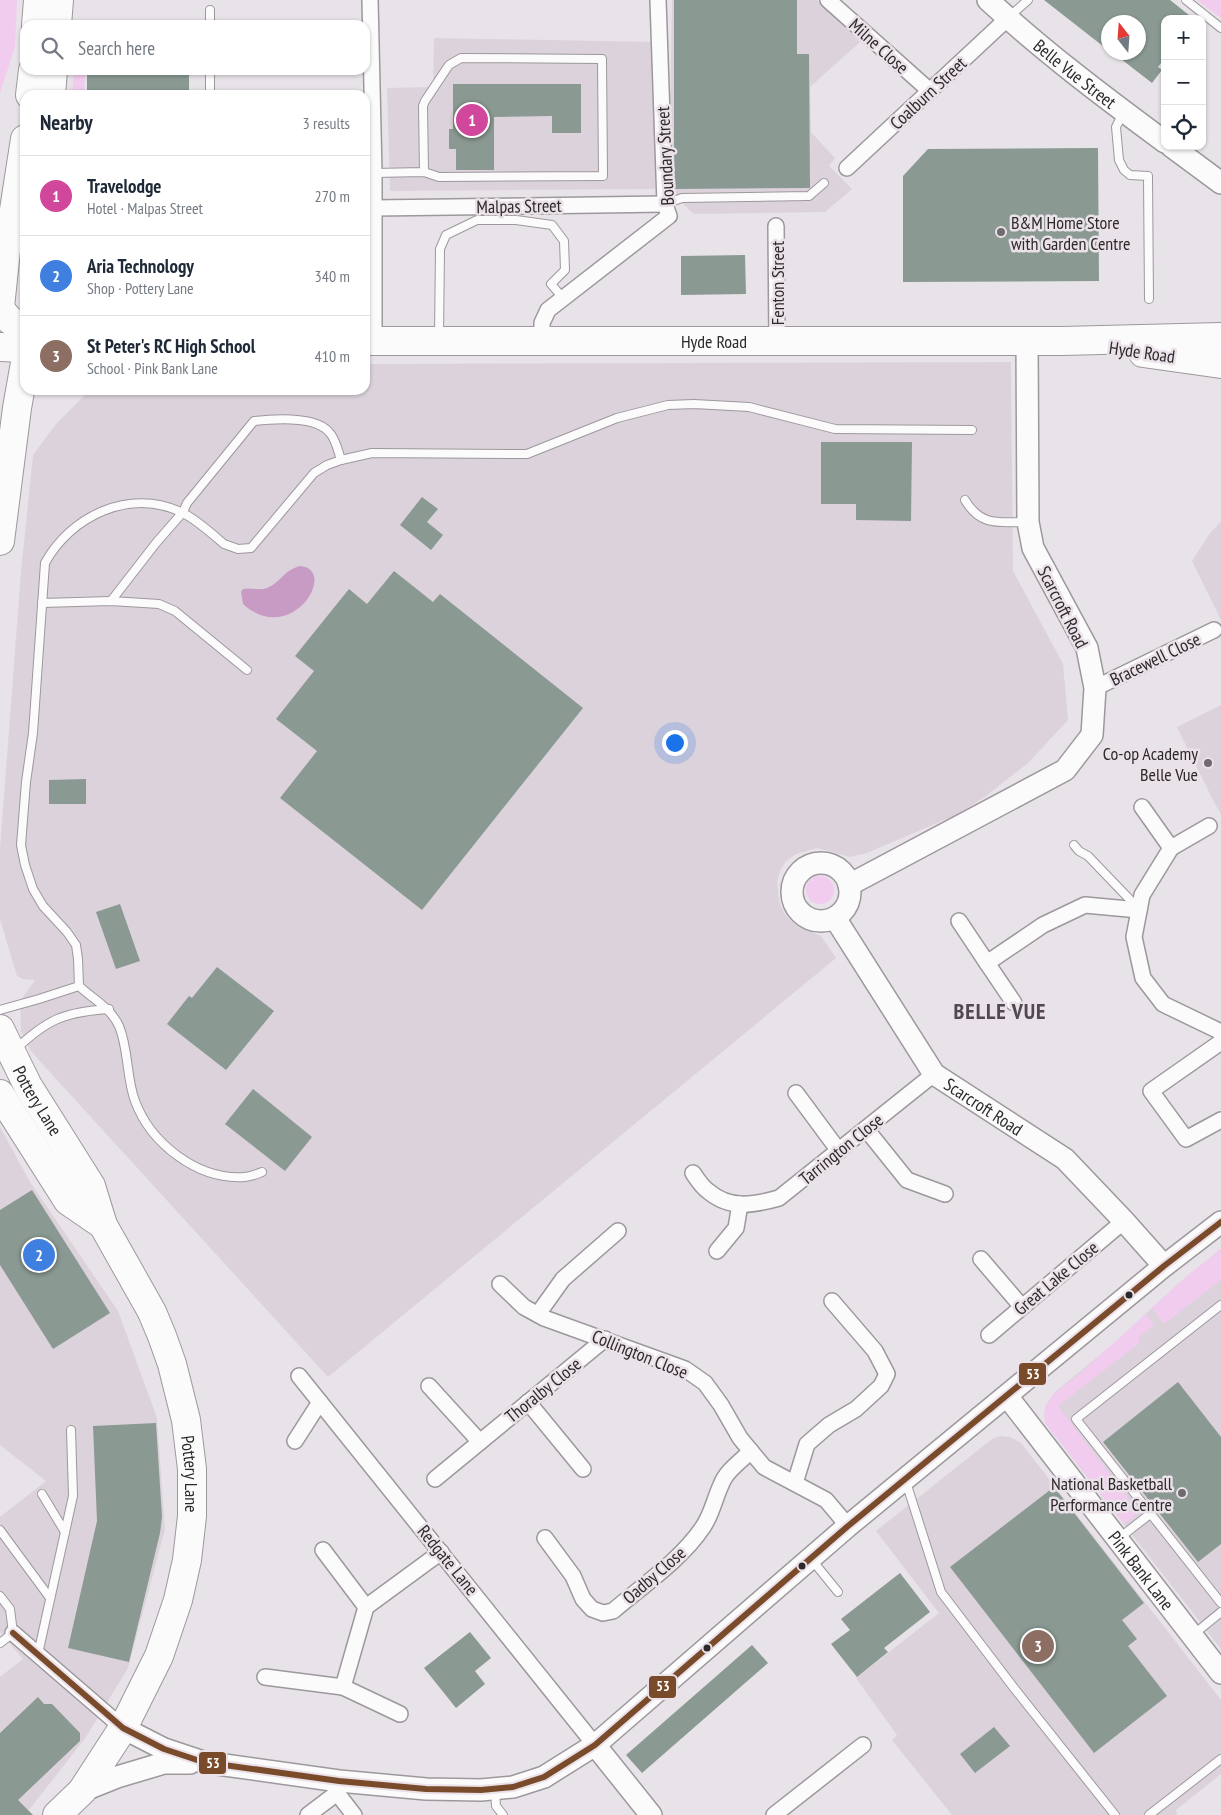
<!DOCTYPE html>
<html lang="en">
<head>
<meta charset="utf-8">
<style>
  :root { --surface:#fff; --page:#f2f2f3; --text:#1f2937; --muted:#747a83; --line:#e0e1e3; --accent:#111827 }
  body { margin:0; font-family:"PT Sans Narrow",sans-serif; background:var(--page); color:var(--text) }
  .controls { position:absolute; right:15px; top:15px; display:grid; overflow:hidden; border-radius:10px; box-shadow:0 1px 4px #0004 }
  .controls button { width:45px; height:45px; display:grid; place-items:center; padding:0; border:0; border-bottom:1px solid var(--line); background:var(--surface); color:var(--text); font:25px sans-serif }
  .compass { position:absolute; left:1101px; top:15px; width:45px; height:45px; border-radius:50%; background:var(--surface); box-shadow:0 1px 4px #0004; rotate:343deg }
  .you { position:absolute; left:674px; top:742px; width:18px; height:18px; margin:-12px; border:4px solid #fff; border-radius:50%; background:#1a73e8; box-shadow:0 0 0 8px #1a73e833 }
  .badge { display:grid; place-items:center; width:32px; height:32px; border-radius:50%; background:var(--accent); color:#fff; font-size:16px; font-weight:700 }
  .pin { position:absolute; translate:-50% -50%; border:2px solid #fff; box-shadow:0 1px 5px #0006 }
  .list { margin:0; padding:0; list-style:none }
  h2 { display:flex; justify-content:space-between; align-items:center; height:65px; margin:0; padding:0 20px; font-size:21px }
  h2 small { font-size:16px; font-weight:400; color:var(--muted) }
  .list li { display:grid; grid-template-columns:32px 1fr auto; gap:15px; align-items:center; box-sizing:border-box; height:80px; padding:0 20px; border-top:1px solid var(--line) }
  .list b { display:block; font-size:19px; white-space:nowrap }
  .list p { margin:0; font-size:16px; white-space:nowrap; color:var(--muted) }
  .list em { font-size:16px; font-style:normal; color:var(--muted) }
  .icon { flex:none; width:28px; height:28px; fill:none; stroke:currentColor; stroke-width:2; stroke-linecap:round; stroke-linejoin:round }
  .map { position:relative; flex:none; width:1221px; height:1815px; overflow:hidden }
  .search { position:absolute; background:var(--surface); box-shadow:0 1px 4px #0004; left:20px; top:20px; width:350px; height:55px; display:flex; align-items:center; gap:12px; box-sizing:border-box; padding:0 18px; border-radius:15px; color:var(--muted); font-size:19px }
  .panel { position:absolute; background:var(--surface); box-shadow:0 1px 4px #0004; left:20px; top:90px; width:350px; height:305px; border-radius:15px }
  .map>svg:first-child { display:block }
  .built { fill:#dcd2db }
  .green { fill:#f2ccef }
  .water { fill:#c89bc5 }
  .building { fill:#8a9992 }
  .lines { fill:none; stroke-linecap:round; stroke-linejoin:round }
  .lane-casing { stroke:#9c989c; stroke-width:10 }
  .street-casing { stroke:#9c989c; stroke-width:18 }
  .secondary-casing { stroke:#9c989c; stroke-width:24 }
  .highway-casing { stroke:#9c989c; stroke-width:30 }
  .lane { stroke:#fcfbfc; stroke-width:8 }
  .street { stroke:#fcfbfc; stroke-width:15 }
  .secondary { stroke:#fcfbfc; stroke-width:21 }
  .highway { stroke:#fcfbfc; stroke-width:28 }
  .bus-1-casing { stroke:#eae1e9; stroke-width:10 }
  .bus-1 { stroke:#7a4b2a; stroke-width:6 }
  .poi-dot { fill:#6e6a6d; stroke:#eae1e9; stroke-width:2 }
  .bus-dot { fill:#2c292b; stroke:#eae1e9; stroke-width:2 }
  .labels { text-anchor:middle; dominant-baseline:central; stroke-width:5; stroke-linejoin:round; paint-order:stroke }
  .street-label { font-size:18px; fill:#2c292b; stroke:#eae1e9 }
  .poi-label { font-size:18px; fill:#2c292b; stroke:#eae1e9; text-anchor:end }
  .district-label { font-size:22px; font-weight:bold; letter-spacing:1px; fill:#50494f; stroke:#eae1e9 }
  .line-badge { stroke:#eae1e9; stroke-width:2 }
  .badge-label { font-size:14px; text-anchor:middle; font-weight:bold; fill:#fff }
</style>
</head>
<body>
<div class="map">
<svg width="1221" height="1815" viewBox="0 0 1221 1815">
  <rect width="100%" height="100%" fill="#e8e3e8"/>
  <g class="built">
    <path d="M672,0H817L860,42L810,87L811,132L835,158L829,166L852,189L825,212L694,214L669,191Z"/>
    <path d="M434,38L654,42L655,189L390,191L387,88L433,87Z"/>
    <path d="M1011,362L1013,571L1063,664L1068,720L1028,763L986,796L958,814L867,853L850,857L817,848L796,854L786,861L780,871L777,882L779,901L782,909L787,917L797,926L821,936L836,958L328,1377L47,1069L31,1051L21,1032L20,1001L35,980L23,979L17,976L0,919V848L21,572L33,455L56,424L88,392L93,390H365V364Z"/>
    <path d="M1221,522V620L1192,561L1210,533Z"/>
    <path d="M1221,705V814L1213,800L1177,727Z"/>
    <path d="M0,1127L30,1182L118,1311L157,1418L165,1529L128,1668L86,1737L25,1815H0V1677L23,1659L0,1632V1517L46,1481L0,1445Z"/>
    <path d="M1221,1249V1649L1046,1424L1044,1416L1047,1403L1055,1392L1111,1346L1179,1283Z"/>
    <path d="M1000,1436L1010,1437L1021,1443L1221,1700V1774L1176,1810L1177,1814L1175,1815H952L892,1740L897,1735L856,1678L939,1613L876,1531L992,1439Z"/>
  </g>
  <g class="green">
    <path d="M0,0H17L15,47L0,93Z"/>
    <path d="M1197,0H1221V18Z"/>
    <path d="M74,70H85L84,95H72Z"/>
    <circle cx="820" cy="890" r="14"/>
    <path d="M1221,1249V1280L1164,1324L1152,1308L1187,1276Z"/>
    <path d="M1146,1314L1154,1325L1138,1338L1141,1342L1058,1406L1139,1513L1124,1524L1046,1424L1044,1416L1045,1407L1052,1395L1078,1375Z"/>
  </g>
  <path class="water" d="M300,566C339,569 292,648 243,604L241,592L243,589C251,587 259,591 267,588C280,583 284,570 300,566Z"/>
  <g class="building">
    <path d="M674,0H797V54H809L810,188L674,189Z"/>
    <path d="M1044,0H1170L1194,19H1165V58L1158,67L1162,70L1152,83L1112,52H1138V22H1108V50Z"/>
    <rect x="87" y="70" width="102" height="25"/>
    <path d="M453,84H581V133H552V116L494,117V170H456V149H449V129H453Z"/>
    <path d="M1098,148L1099,281L903,282V176L928,149Z"/>
    <path d="M745,255L746,294L681,295V256Z"/>
    <path d="M821,442H912L911,521L856,520V504H821Z"/>
    <path d="M422,497L438,509L427,522L443,535L431,550L400,525Z"/>
    <path d="M394,571L433,602L440,594L583,708L422,910L280,798L317,751L276,719L314,671L295,656L349,589L367,604Z"/>
    <path d="M86,779V804H49V780Z"/>
    <path d="M120,904L140,961L116,969L96,912Z"/>
    <path d="M217,967L274,1011L226,1070L167,1024L189,996L192,998Z"/>
    <path d="M253,1089L312,1137L285,1171L225,1124Z"/>
    <path d="M32,1190L110,1313L53,1349L0,1265V1210Z"/>
    <path d="M1178,1382L1221,1437V1544L1198,1562L1103,1442Z"/>
    <path d="M156,1423L162,1517L160,1533L129,1662L68,1648L97,1521L93,1426Z"/>
    <path d="M1054,1487L1144,1603L1122,1620L1137,1639L1128,1646L1167,1696L1094,1753L950,1567Z"/>
    <path d="M900,1573L930,1612L884,1648L888,1652L857,1677L831,1644L850,1630L841,1619Z"/>
    <path d="M470,1632L491,1658L475,1671L485,1684L456,1708L424,1668Z"/>
    <path d="M752,1645L768,1663L642,1773L626,1755Z"/>
    <path d="M38,1697L44,1704H52L80,1733V1741L18,1800L33,1815H0V1733Z"/>
    <path d="M994,1727L1010,1746L975,1773L960,1754Z"/>
  </g>
  <g class="lines">
    <g class="lane-casing">
      <g id="lane">
        <path d="M1186,0L1221,28"/>
        <path d="M1009,17L1028,0"/>
        <path d="M210,25V10"/>
        <path d="M210,95V70"/>
        <path d="M1123,113L1116,127L1119,160L1124,170L1130,175L1148,176L1149,299"/>
        <path d="M374,173L424,172L423,106L425,101L449,65L461,58L602,59L603,176L439,177L424,172"/>
        <path d="M665,204L682,198L809,196L824,183"/>
        <path d="M439,337L440,249L446,235L477,220H516L552,225L564,241L565,270L551,284L563,298"/>
        <path d="M965,500C981,527 999,522 1027,522"/>
        <path d="M111,601L156,543L183,512L187,503L254,421C273,419 315,416 329,432C336,439 338,451 341,460"/>
        <path d="M42,603L111,601L159,604L175,611L247,670"/>
        <path d="M1074,845L1079,851L1088,856L1138,908"/>
        <path d="M0,1010L39,999L79,986"/>
        <path d="M15,1050C47,1019 65,1012 109,1009"/>
        <path d="M262,1172C257,1174 250,1177 244,1177C198,1180 151,1144 135,1101C126,1077 129,1050 119,1026C110,1007 94,1000 79,986L78,959L76,945L67,932L43,906L33,889L25,865L21,845L26,782L33,733L45,563C71,516 129,488 181,512C196,519 211,533 224,544L238,549L251,548L314,473L327,465L341,460L372,453L527,454L617,418L668,405L694,404L749,407L835,429L972,430"/>
        <path d="M1221,1305L1076,1419L1221,1603"/>
        <path d="M906,1482L941,1592L1014,1688L1115,1815"/>
        <path d="M42,1494L65,1532"/>
        <path d="M0,1530L50,1598"/>
        <path d="M1118,1539L1150,1514"/>
        <path d="M812,1560L838,1592"/>
        <path d="M0,1596L10,1609L13,1633L0,1643"/>
        <path d="M1194,1634L1221,1612"/>
        <path d="M38,1654L73,1496L71,1430"/>
        <path d="M495,1791L496,1806L503,1815"/>
        <path d="M1149,1815L1221,1759"/>
      </g>
    </g>
    <g class="street-casing">
      <g id="street">
        <path d="M370,0L374,173V341"/>
        <path d="M828,0L930,91"/>
        <path d="M847,168L1008,18"/>
        <path d="M374,208L665,204"/>
        <path d="M776,226L777,340"/>
        <path d="M542,341V323L548,310L669,216L665,204L658,0"/>
        <path d="M1095,688L1214,630"/>
        <path d="M1142,807L1171,848"/>
        <path d="M1209,826L1171,848L1142,895L1134,937L1143,978L1163,1004L1221,1032"/>
        <path d="M959,921L987,963"/>
        <path d="M1014,1003L987,963L1043,925L1085,905L1139,910"/>
        <path d="M1221,1042L1151,1091L1186,1139L1221,1120"/>
        <path d="M796,1093L839,1151"/>
        <path d="M866,1129L907,1180L945,1194"/>
        <path d="M693,1173C697,1179 702,1187 708,1191C730,1210 754,1205 779,1198L934,1074"/>
        <path d="M717,1251L736,1228L740,1204"/>
        <path d="M981,1259L1022,1307"/>
        <path d="M500,1284L524,1307L544,1318L685,1369L705,1383L721,1405L740,1438L764,1467L826,1500L848,1526"/>
        <path d="M538,1314L563,1279L618,1231"/>
        <path d="M989,1335L1124,1221"/>
        <path d="M299,1376L595,1745"/>
        <path d="M429,1386L480,1442"/>
        <path d="M528,1402L583,1469"/>
        <path d="M295,1441L320,1402"/>
        <path d="M435,1479L605,1339"/>
        <path d="M795,1483L807,1444L829,1425L856,1409L881,1386L887,1374L875,1351L832,1301"/>
        <path d="M545,1538L573,1576L583,1599L592,1609L603,1613L613,1611C642,1586 681,1560 703,1527C712,1514 714,1500 721,1485C726,1471 741,1461 751,1451"/>
        <path d="M323,1550L366,1607"/>
        <path d="M13,1633L123,1728"/>
        <path d="M265,1677L343,1687"/>
        <path d="M400,1714L343,1687L366,1607L441,1552"/>
        <path d="M339,1781L337,1793L354,1815"/>
        <path d="M308,1815L337,1793"/>
        <path d="M774,1815L863,1745"/>
      </g>
    </g>
    <g class="secondary-casing">
      <g id="secondary">
        <path id="s1" d="M988,0C1043,51 1104,97 1165,142"/>
        <path d="M1171,146L1221,183"/>
        <circle cx="821" cy="892" r="29"/>
        <path d="M849,885L1065,770L1092,735L1095,688L1087,648L1033,548L1028,522L1027,341"/>
        <path id="s2" d="M835,918L934,1074L1065,1159L1124,1221L1164,1266"/>
        <path id="s3" d="M1007,1396L1221,1673"/>
        <path d="M123,1728L164,1749L203,1762L339,1781L426,1789L481,1790L513,1787L544,1777L595,1745L848,1526L1164,1266L1221,1222"/>
        <path d="M595,1745L651,1815"/>
        <path d="M82,1791L117,1777L164,1763H190"/>
      </g>
    </g>
    <g class="highway-casing">
      <g id="highway">
        <path d="M36,25L38,0"/>
        <path d="M57,25L59,0"/>
        <path d="M30,95L33,70"/>
        <path d="M51,95L53,70"/>
        <path d="M0,307L7,241L11,229L25,139"/>
        <path d="M0,308C7,319 13,324 25,327"/>
        <path id="s4" d="M365,341H1062L1221,337"/>
        <path d="M0,347L25,348"/>
        <path d="M1143,353L1221,364"/>
        <path d="M0,541L17,408L25,363"/>
        <path id="s5" d="M0,1029L28,1086L91,1186L103,1225L152,1312L162,1336L172,1364L186,1420L192,1469V1516L187,1560L178,1600L159,1656L123,1728L82,1791L57,1815"/>
        <path d="M0,1094L68,1201L103,1225"/>
      </g>
    </g>
    <use href="#lane" class="lane"/>
    <use href="#street" class="street"/>
    <use href="#secondary" class="secondary"/>
    <use href="#highway" class="highway"/>
    <g class="bus-1-casing">
      <path id="bus-1" d="M13,1633L123,1728L164,1749L203,1762L339,1781L426,1789L481,1790L513,1787L544,1777L595,1745L848,1526L1164,1266L1221,1222"/>
    </g>
    <use href="#bus-1" class="bus-1"/>
  </g>
  <g class="poi-dot">
    <circle cx="1001" cy="232" r="5"/>
    <circle cx="1208" cy="763" r="5"/>
    <circle cx="1182" cy="1493" r="5"/>
  </g>
  <g class="bus-dot">
    <circle cx="1129" cy="1295" r="4.5"/>
    <circle cx="802" cy="1566" r="4.5"/>
    <circle cx="707" cy="1648" r="4.5"/>
  </g>
  <g class="labels">
    <g class="street-label">
      <text transform="translate(879 46) rotate(42)">Milne Close</text>
      <text stroke="none"><textPath href="#s1" startOffset="114">Belle Vue Street</textPath></text>
      <text transform="translate(928 93) rotate(-43)">Coalburn Street</text>
      <text transform="translate(665 156) rotate(-93)">Boundary Street</text>
      <text transform="translate(519 206) rotate(-1)">Malpas Street</text>
      <text transform="translate(777 283) rotate(-90)">Fenton Street</text>
      <text stroke="none"><textPath href="#s4" startOffset="349">Hyde Road</textPath></text>
      <text transform="translate(1142 352) rotate(8)">Hyde Road</text>
      <text transform="translate(1063 607) rotate(63)">Scarcroft Road</text>
      <text transform="translate(1155 659) rotate(-26)">Bracewell Close</text>
      <text stroke="none"><textPath href="#s5" startOffset="81">Pottery Lane</textPath></text>
      <text stroke="none"><textPath href="#s2" startOffset="244">Scarcroft Road</textPath></text>
      <text transform="translate(841 1149) rotate(-39)">Tarrington Close</text>
      <text transform="translate(1056 1278) rotate(-40)">Great Lake Close</text>
      <text transform="translate(640 1354) rotate(22)">Collington Close</text>
      <text transform="translate(543 1390) rotate(-39)">Thoralby Close</text>
      <text stroke="none"><textPath href="#s5" startOffset="490">Pottery Lane</textPath></text>
      <text transform="translate(448 1560) rotate(51)">Redgate Lane</text>
      <text stroke="none"><textPath href="#s3" startOffset="220">Pink Bank Lane</textPath></text>
      <text transform="translate(654 1575) rotate(-41)">Oadby Close</text>
    </g>
    <g class="poi-label">
      <text x="1011" y="222" text-anchor="start">B&amp;M Home Store<tspan x="1011" dy="21">with Garden Centre</tspan></text>
      <text x="1198" y="753">Co-op Academy<tspan x="1198" dy="21">Belle Vue</tspan></text>
      <text x="1172" y="1483">National Basketball<tspan x="1172" dy="21">Performance Centre</tspan></text>
    </g>
    <g class="district-label">
      <text x="1000" y="1011">BELLE VUE</text>
    </g>
  </g>
  <g class="line-badge">
    <rect x="1018" y="1362" width="29" height="24" rx="5" fill="#7a4b2a"/>
    <rect x="648" y="1675" width="29" height="24" rx="5" fill="#7a4b2a"/>
    <rect x="198" y="1751" width="29" height="24" rx="5" fill="#7a4b2a"/>
  </g>
  <g class="badge-label">
    <text x="1033" y="1379">53</text>
    <text x="663" y="1691">53</text>
    <text x="213" y="1768">53</text>
  </g>
</svg>
<div class="controls">
<button>+</button>
<button>−</button>
<button><svg class="icon" aria-label="locate" viewBox="0 0 24 24"><circle cx="12" cy="12" r="6"/><path d="M12 2v4M12 18v4M2 12h4M18 12h4"/></svg></button>
</div>
<svg class="compass" viewBox="-18 -18 36 36"><path d="M0-13l5 13h-10z" fill="#e53935"/><path d="M0 13l5-13h-10z" fill="#747a83"/></svg>
<div class="you"></div>
<div class="pin badge" style="left:472px;top:120px;background:#d1479c">1</div>
<div class="pin badge" style="left:39px;top:1255px;background:#3f7fe0">2</div>
<div class="pin badge" style="left:1038px;top:1646px;background:#8d6e63">3</div>
<div class="search"><svg class="icon" aria-label="search" viewBox="0 0 24 24"><circle cx="10" cy="10" r="6"/><path d="M15 15l6 6"/></svg>Search here</div>
<section class="panel">
<h2>Nearby<small>3 results</small></h2>
<ul class="list">
<li><span class="badge" style="background:#d1479c">1</span><div><b>Travelodge</b><p>Hotel · Malpas Street</p></div><em>270 m</em></li>
<li><span class="badge" style="background:#3f7fe0">2</span><div><b>Aria Technology</b><p>Shop · Pottery Lane</p></div><em>340 m</em></li>
<li><span class="badge" style="background:#8d6e63">3</span><div><b>St Peter's RC High School</b><p>School · Pink Bank Lane</p></div><em>410 m</em></li>
</ul>
</section>
</div>
</body>
</html>
